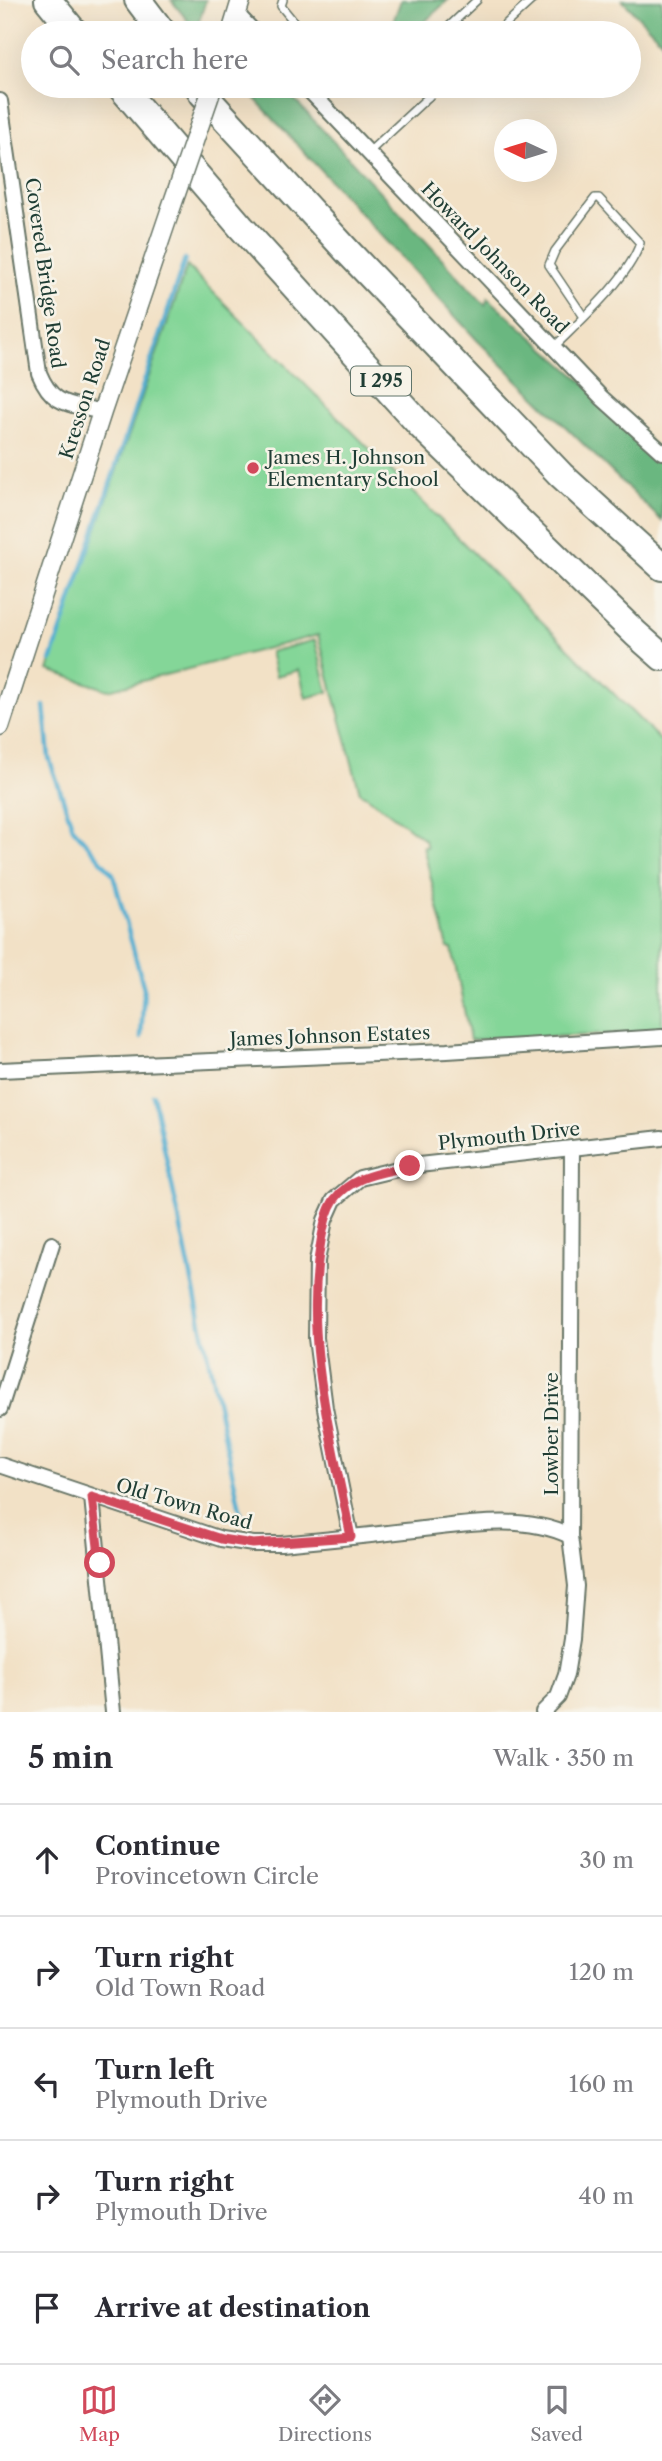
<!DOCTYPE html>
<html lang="en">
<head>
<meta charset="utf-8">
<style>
  :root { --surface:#fff; --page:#f7f7f7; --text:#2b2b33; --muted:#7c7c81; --line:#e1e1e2; --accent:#d1495b }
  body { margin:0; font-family:"Libre Caslon Text",serif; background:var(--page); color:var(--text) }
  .compass { position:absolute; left:494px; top:119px; width:63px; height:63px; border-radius:50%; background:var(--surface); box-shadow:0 7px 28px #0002; rotate:274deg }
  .stop { position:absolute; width:21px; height:21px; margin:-16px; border:5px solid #d1495b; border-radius:50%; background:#fff }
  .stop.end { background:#d1495b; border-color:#fff; box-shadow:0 2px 7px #0008 }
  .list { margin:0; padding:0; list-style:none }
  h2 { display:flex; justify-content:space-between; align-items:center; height:91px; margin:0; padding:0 28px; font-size:30px }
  h2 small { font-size:23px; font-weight:400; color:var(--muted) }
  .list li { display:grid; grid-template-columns:46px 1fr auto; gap:21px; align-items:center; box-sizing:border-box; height:112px; padding:0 28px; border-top:2px solid var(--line) }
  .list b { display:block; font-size:26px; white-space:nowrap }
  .list p { margin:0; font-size:23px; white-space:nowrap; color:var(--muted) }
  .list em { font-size:23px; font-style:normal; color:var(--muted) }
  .icon { flex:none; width:38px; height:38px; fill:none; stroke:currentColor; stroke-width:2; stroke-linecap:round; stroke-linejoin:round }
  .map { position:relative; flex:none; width:662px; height:1712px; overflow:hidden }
  .search { position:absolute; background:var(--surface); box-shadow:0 7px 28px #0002; left:21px; right:21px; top:21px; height:77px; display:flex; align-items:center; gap:18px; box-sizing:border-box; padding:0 24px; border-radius:38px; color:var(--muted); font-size:26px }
  .sheet { height:651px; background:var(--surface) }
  nav { display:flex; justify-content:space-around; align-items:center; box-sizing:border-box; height:98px; border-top:2px solid var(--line); background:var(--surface); font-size:19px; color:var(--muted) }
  nav a { display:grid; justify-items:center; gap:4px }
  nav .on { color:var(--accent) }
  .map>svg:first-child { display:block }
  .green { fill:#84d698; stroke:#528a66; stroke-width:2 }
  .forest { fill:#6bb780; stroke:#457a5a; stroke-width:2 }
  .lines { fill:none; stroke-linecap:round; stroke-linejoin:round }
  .stream { stroke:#53afd1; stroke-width:4.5 }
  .service-casing { stroke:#697667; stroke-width:10 }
  .minor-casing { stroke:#697667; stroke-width:18 }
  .tertiary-casing { stroke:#697667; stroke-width:21 }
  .motorway-casing { stroke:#697667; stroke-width:30 }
  .service { stroke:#fff; stroke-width:7 }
  .minor { stroke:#fff; stroke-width:14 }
  .tertiary { stroke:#fff; stroke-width:18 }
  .motorway { stroke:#fff; stroke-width:26 }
  .tertiary-bridge-casing { stroke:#697667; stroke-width:21; stroke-linecap:butt }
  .tertiary-bridge { stroke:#fff; stroke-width:18 }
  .route { stroke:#d1495b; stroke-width:9 }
  .poi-dot { fill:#d1495b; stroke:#f7f3e8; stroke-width:2.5 }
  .labels { text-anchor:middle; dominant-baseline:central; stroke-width:5; stroke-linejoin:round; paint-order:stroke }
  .shield { fill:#f7f3e8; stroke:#60746a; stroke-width:2 }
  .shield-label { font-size:18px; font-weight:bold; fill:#1f3d34 }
  .street-label { font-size:19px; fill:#1f3d34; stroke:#f7f3e8 }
  .poi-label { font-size:19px; fill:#1f3d34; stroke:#f7f3e8; text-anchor:start }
</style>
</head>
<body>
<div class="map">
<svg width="662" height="1712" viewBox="0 0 662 1712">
  <rect width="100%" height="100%" fill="#f7f3e8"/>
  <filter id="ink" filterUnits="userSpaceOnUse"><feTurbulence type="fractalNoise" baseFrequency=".0143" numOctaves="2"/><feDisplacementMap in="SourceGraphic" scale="14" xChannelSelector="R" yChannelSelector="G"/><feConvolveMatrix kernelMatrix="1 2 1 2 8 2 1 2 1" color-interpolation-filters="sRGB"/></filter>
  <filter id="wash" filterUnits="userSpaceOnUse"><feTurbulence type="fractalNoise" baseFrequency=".00686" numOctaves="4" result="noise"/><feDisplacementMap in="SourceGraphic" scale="28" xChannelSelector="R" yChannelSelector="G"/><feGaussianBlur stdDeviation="1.57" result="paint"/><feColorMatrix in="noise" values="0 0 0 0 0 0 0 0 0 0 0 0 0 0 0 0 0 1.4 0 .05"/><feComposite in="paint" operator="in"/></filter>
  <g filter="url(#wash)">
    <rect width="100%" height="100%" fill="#f2e1c6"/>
    <g class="green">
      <path d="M187,266L662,742V1032L470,1040L452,948H448L423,846L427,847L425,840L367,796L360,793L318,635L108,690L48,670Z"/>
      <path d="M315,640L328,692L306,698L299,670L276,676L270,652Z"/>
    </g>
    <g class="forest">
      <path d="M171,0H206L196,31Z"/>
      <path d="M401,0H448L413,33H389Z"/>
      <path d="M622,0H662V41Z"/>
      <path d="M247,86H282L485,305L488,298L662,452V521L477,340L246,89Z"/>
    </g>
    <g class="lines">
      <g class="stream">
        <path d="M51,661L185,259"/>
        <path d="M44,706L49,758L73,828L113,874L144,989L141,1037"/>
        <path d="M153,1095L241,1514"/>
      </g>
    </g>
  </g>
  <g filter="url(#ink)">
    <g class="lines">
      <g class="service-casing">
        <g id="service">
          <path d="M283,0L281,6L303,33"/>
          <path d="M287,33L296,25"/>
          <path d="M442,33L477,0"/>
          <path d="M496,33L532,0"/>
          <path d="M425,86L428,97"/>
          <path d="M369,152L440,86"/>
          <path d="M554,347C580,321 629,278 640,243L599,198H595L555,251L549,265L584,317"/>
        </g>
      </g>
      <g class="minor-casing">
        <g id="minor">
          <path d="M237,14L255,33"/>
          <path d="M305,86L602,398L662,452"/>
          <path d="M0,101L39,373C53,407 69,403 102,412"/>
          <path d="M0,1070L447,1051L662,1037"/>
          <path d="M0,1409L52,1244"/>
          <path d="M0,1465L221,1539L253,1544H282C323,1540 364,1536 405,1531C458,1526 521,1512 570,1536"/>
          <path d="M92,1497L113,1712"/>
          <path d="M351,1537L325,1408L316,1338L317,1261L325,1220L334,1200L360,1178L410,1166L662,1138"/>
          <path d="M543,1712L558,1697L566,1675L572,1639L576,1586L570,1536L572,1148"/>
        </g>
      </g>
      <g class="tertiary-casing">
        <g id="tertiary">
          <path d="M231,33L241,0"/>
          <path d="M0,727L102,412L170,211"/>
        </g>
      </g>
      <g class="motorway-casing">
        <g id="motorway">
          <path d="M48,0L75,33"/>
          <path d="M138,0L163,33"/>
          <path d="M120,86L241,227L422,427L636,634L662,657"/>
          <path d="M198,86L203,94L349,253L561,475L662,567"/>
        </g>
      </g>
      <use href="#service" class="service"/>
      <use href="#minor" class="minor"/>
      <use href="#tertiary" class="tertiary"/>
      <use href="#motorway" class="motorway"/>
      <g class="tertiary-bridge-casing">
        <path id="tertiary-bridge" d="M170,211L213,86"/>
      </g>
      <use href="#tertiary-bridge" class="tertiary-bridge"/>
    </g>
  </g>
  <g class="lines" filter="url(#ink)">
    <path class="route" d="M100,1563L92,1497L221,1539L253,1544L351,1537C332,1441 303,1339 321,1241C324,1227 326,1212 334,1200C352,1175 382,1173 410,1166"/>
  </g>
  <circle class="poi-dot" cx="253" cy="468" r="7"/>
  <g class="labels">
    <rect class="shield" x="351" y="366.5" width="60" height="29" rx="5"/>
    <g class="shield-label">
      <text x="381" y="381">I 295</text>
    </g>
    <g class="street-label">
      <text transform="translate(495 258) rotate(46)">Howard Johnson Road</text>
      <text transform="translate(45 273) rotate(82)">Covered Bridge Road</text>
      <text transform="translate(85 399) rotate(-72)">Kresson Road</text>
      <text transform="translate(330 1036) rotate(-2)">James Johnson Estates</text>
      <text transform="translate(509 1136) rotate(-6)">Plymouth Drive</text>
      <text transform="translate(551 1434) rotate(-90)">Lowber Drive</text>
      <text transform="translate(184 1504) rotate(16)">Old Town Road</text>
    </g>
    <g class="poi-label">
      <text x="267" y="457">James H. Johnson<tspan x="267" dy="22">Elementary School</tspan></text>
    </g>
  </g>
</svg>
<svg class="compass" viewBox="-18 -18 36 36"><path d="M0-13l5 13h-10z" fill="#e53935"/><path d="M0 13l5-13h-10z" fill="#7c7c81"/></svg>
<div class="stop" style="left:100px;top:1563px"></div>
<div class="stop end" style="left:410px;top:1166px"></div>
<div class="search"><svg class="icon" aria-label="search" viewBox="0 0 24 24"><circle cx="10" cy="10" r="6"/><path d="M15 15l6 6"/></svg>Search here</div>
</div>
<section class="sheet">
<h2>5 min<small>Walk · 350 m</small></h2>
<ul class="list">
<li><svg class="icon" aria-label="ahead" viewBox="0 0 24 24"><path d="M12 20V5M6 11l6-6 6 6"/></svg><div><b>Continue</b><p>Provincetown Circle</p></div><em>30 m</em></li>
<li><svg class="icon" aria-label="right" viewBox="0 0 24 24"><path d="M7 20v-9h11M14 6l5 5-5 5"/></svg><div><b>Turn right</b><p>Old Town Road</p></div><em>120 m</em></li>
<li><svg class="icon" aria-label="left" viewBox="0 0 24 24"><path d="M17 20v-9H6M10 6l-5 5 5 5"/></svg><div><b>Turn left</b><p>Plymouth Drive</p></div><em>160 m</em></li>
<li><svg class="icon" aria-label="right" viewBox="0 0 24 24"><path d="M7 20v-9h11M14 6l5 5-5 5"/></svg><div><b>Turn right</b><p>Plymouth Drive</p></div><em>40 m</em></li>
<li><svg class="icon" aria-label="arrive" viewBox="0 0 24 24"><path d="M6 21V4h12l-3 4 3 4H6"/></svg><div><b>Arrive at destination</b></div></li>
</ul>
</section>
<nav>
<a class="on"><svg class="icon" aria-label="map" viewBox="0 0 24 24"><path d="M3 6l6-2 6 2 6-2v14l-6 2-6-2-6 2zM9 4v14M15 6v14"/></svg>Map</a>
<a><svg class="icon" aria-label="directions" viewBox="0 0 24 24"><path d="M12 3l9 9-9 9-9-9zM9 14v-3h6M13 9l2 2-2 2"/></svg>Directions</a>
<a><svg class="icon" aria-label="saved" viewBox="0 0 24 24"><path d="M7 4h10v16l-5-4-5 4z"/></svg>Saved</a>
</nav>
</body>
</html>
